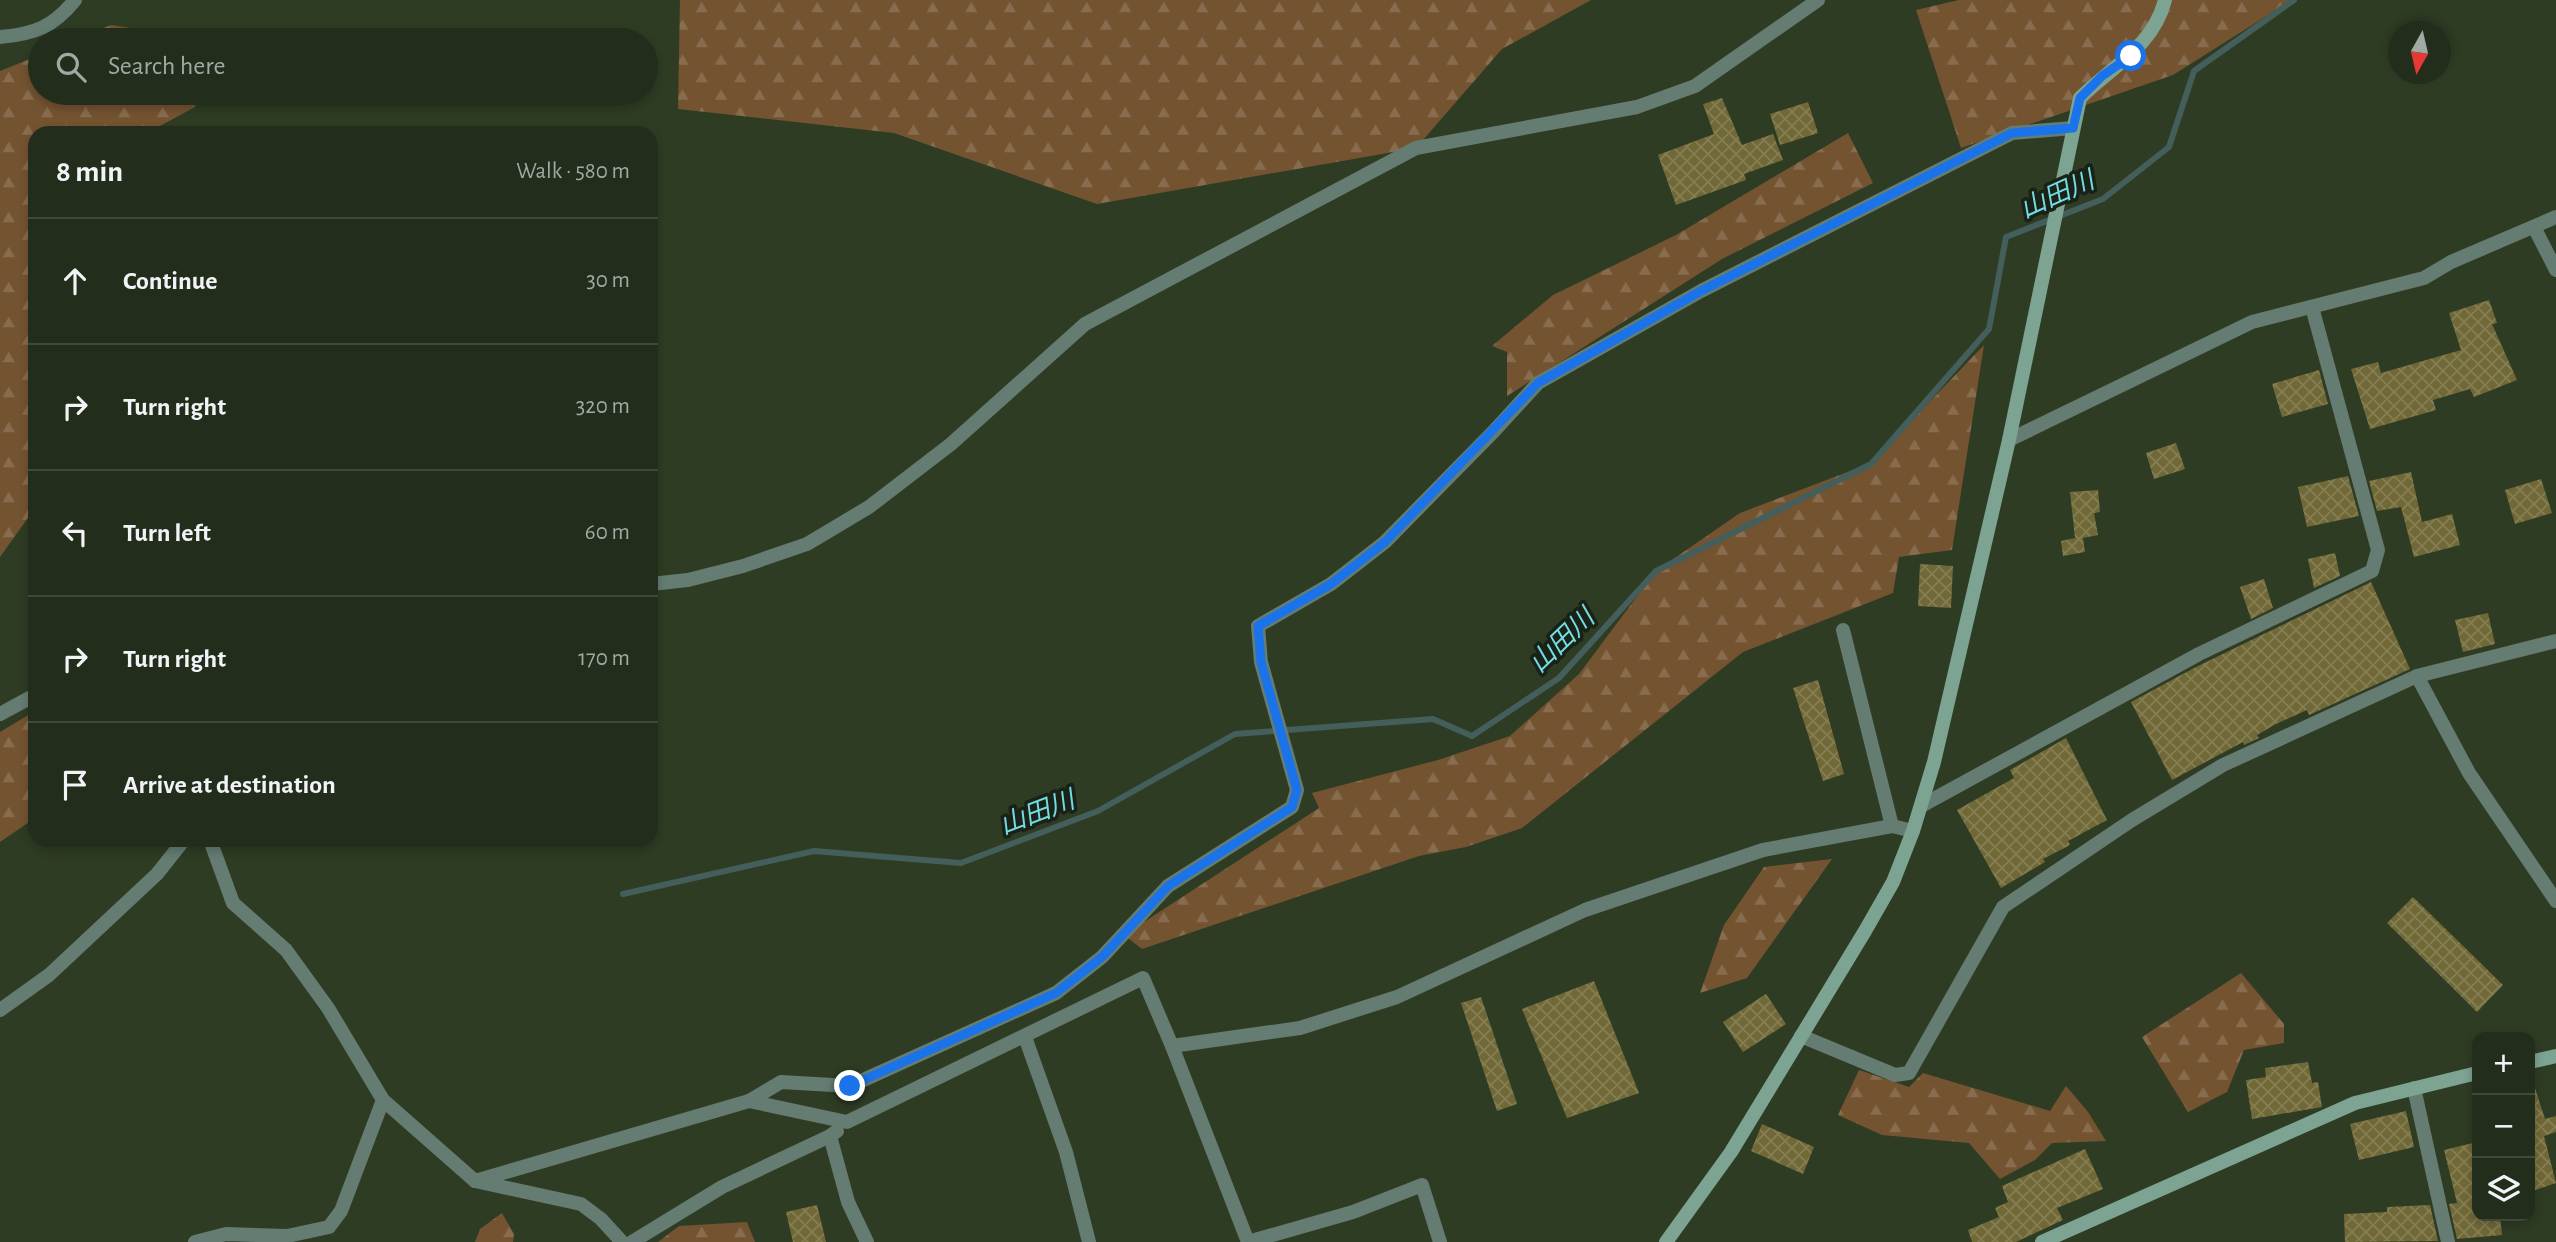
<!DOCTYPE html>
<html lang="en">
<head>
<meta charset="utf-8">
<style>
  :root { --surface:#222d1b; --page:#2a3524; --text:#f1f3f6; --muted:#a2a8a3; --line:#3f493a }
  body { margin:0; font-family:"Alegreya Sans","Noto Sans JP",sans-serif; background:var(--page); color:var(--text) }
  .controls { position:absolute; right:21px; bottom:21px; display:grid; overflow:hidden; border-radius:14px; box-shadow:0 4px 10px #0003 }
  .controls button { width:63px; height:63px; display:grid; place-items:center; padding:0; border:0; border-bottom:2px solid var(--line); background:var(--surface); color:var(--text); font:35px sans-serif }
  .compass { position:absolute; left:2388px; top:21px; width:63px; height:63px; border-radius:50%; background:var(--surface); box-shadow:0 4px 10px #0003; rotate:188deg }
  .stop { position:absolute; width:21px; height:21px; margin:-16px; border:5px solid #1a73e8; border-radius:50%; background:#fff }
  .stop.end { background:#1a73e8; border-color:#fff; box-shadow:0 2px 7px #0008 }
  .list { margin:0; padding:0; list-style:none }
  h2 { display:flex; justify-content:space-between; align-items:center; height:91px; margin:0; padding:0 28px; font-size:30px }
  h2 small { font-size:23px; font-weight:400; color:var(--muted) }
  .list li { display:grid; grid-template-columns:46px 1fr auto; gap:21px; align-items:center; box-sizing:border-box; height:126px; padding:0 28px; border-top:2px solid var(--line) }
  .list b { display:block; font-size:26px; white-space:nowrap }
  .list em { font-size:23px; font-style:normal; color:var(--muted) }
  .icon { flex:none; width:38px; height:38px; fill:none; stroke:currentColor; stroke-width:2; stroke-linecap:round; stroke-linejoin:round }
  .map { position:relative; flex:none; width:2556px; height:1242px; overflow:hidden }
  .search { position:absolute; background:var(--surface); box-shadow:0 4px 10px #0003; left:28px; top:28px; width:630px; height:77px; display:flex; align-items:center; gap:18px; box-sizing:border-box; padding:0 24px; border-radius:38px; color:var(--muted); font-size:26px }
  .panel { position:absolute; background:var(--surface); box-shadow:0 4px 10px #0003; left:28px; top:126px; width:630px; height:721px; border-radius:21px }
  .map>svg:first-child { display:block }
  .forest { fill:url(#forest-firs) }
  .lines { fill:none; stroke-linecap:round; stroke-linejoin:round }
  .stream { stroke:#435e5b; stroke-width:6 }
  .building { fill:url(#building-cross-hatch) }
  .street { stroke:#657c72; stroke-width:14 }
  .secondary { stroke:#7da393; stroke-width:14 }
  .route { stroke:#1a73e8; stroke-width:9 }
  .labels { text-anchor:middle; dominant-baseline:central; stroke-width:7; stroke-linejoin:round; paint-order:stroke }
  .water-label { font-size:26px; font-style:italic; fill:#72dde3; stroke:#1a2116 }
</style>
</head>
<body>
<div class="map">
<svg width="2556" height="1242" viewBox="0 0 2556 1242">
  <defs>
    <pattern id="forest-firs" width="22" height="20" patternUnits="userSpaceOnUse" patternTransform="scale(1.75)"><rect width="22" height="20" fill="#745331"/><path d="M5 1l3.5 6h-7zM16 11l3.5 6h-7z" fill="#886c4e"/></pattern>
    <pattern id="building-cross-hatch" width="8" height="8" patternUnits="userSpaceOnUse" patternTransform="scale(1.75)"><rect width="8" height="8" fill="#716837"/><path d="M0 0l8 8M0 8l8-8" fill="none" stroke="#857e53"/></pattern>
  </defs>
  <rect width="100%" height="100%" fill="#2e3c24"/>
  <g class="forest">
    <path d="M680,0H1591L1502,49L1416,148L1097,204L894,133L678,109Z"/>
    <path d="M1959,0H2292L2173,75L1961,148L1916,10Z"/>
    <path d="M111,25L209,40H75Z"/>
    <path d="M40,55V93H199L195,107L147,133H35V508L0,557V71Z"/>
    <path d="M1848,133L1873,183L1722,259L1507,396V352L1492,346L1553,295L1676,235Z"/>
    <path d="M1984,345L1952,550L1899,557L1893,593L1743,652L1522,828L1466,847L1419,856L1142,949L1124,935L1319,808L1312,793L1438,760L1510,736L1579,674L1656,571L1740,513L1871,463Z"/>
    <path d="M35,711V818L0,842V732Z"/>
    <path d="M1832,859L1747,978L1700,993L1724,925L1764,867Z"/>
    <path d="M2241,973L2284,1024V1043L2244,1050L2227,1092L2188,1112L2142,1037Z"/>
    <path d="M1859,1070L1909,1087L1923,1073L2050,1111L2066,1086L2088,1112L2106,1141L2052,1143L2035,1160L2000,1179L1969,1143L1882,1135L1838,1115Z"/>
    <path d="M502,1213L514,1234L513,1242H475L480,1229Z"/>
    <path d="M747,1222L755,1242H658L679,1226Z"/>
  </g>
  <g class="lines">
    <path class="stream" d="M623,894L814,851L961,863L1098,811L1235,734L1433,719L1472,736L1559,678L1656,571L1871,464L1989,329L2006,237L2103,199L2169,147L2194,71L2294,0"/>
  </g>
  <g class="building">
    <path d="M1722,98L1742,145L1773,134L1783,160L1744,174L1746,180L1676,205L1658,155L1714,134L1703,104Z"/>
    <path d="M1808,102L1818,133L1780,145L1770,114Z"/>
    <path d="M2489,300L2497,323L2492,324L2517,380L2474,397L2470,389L2433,400L2436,410L2370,429L2351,369L2378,362L2381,373L2461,350L2449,313Z"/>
    <path d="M2319,370L2328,404L2282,417L2272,384Z"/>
    <path d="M2176,443L2185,469L2154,479L2146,453Z"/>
    <path d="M2411,472L2422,522L2452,514L2460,545L2414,557L2401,507L2377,511L2369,481Z"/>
    <path d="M2348,476L2359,516L2307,527L2298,487Z"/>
    <path d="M2541,479L2552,513L2515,524L2505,490Z"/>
    <path d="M2098,490L2100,512L2094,513L2098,535L2083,538L2085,552L2063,556L2061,541L2075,538L2070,492Z"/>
    <path d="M2335,553L2340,576L2314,588L2308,559Z"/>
    <path d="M1920,564L1953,566L1951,608L1918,606Z"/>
    <path d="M2264,579L2273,608L2251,619L2240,587Z"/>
    <path d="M2371,582L2410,669L2309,715L2307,710L2276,724L2257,735L2259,738L2244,745L2243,742L2172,780L2131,702L2194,668Z"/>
    <path d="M2488,613L2495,644L2463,652L2455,620Z"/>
    <path d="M1818,680L1844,774L1823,781L1793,688Z"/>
    <path d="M2066,738L2107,820L2068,841L2070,845L2043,859L2045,862L2001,888L1957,810L2014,778L2010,770Z"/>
    <path d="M2413,897L2503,985L2477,1012L2387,923Z"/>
    <path d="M1594,981L1639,1093L1567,1118L1522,1009Z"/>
    <path d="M1766,994L1786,1024L1743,1052L1723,1022Z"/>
    <path d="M1481,997L1517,1104L1497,1111L1461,1003Z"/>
    <path d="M2308,1062L2312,1083L2318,1082L2322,1107L2252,1119L2246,1080L2266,1077L2265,1068Z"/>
    <path d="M2533,1082L2545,1119L2556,1116V1132L2544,1136L2556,1183L2530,1192V1083Z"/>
    <path d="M2406,1111L2414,1147L2359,1160L2350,1124Z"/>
    <path d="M1762,1124L1814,1147L1803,1174L1751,1151Z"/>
    <path d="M2477,1142V1216H2500L2502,1235L2457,1239L2449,1204L2457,1203L2444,1150Z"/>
    <path d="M2085,1149L2103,1189L2057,1208L2063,1220L2016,1242H1972L1968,1230L1999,1217L1995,1208L2008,1202L2002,1186Z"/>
    <path d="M817,1205L826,1242H793L786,1212Z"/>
    <path d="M2430,1205L2438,1241L2345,1242L2344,1214L2387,1212V1207Z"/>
  </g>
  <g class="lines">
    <g class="street">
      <path d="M0,37C35,34 53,27 75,0"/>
      <path d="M2534,227L2556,270"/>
      <path d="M2009,440L2252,322L2424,278L2451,262L2556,217"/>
      <path d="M651,584L688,580L743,566L807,544L869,507L951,444L1085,324L1416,148L1637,107L1695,86L1818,0"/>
      <path d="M1843,630L1892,826"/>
      <path d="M2417,676L2469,773L2556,901"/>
      <path d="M0,714L35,695"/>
      <path d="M1921,806L2199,654L2372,571L2378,550L2312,307"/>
      <path d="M210,840L233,903L286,950L328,1008L383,1100L475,1181L581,1204L601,1219L622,1242"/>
      <path d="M0,1010L49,975L157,874L184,840"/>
      <path d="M1801,1036L1895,1075L1909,1073L2003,907L2132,820L2223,765L2417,676L2556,641"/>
      <path d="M1025,1037L1066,1152L1089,1242"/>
      <path d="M1172,1046L1248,1242"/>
      <path d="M2414,1088L2448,1242"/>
      <path d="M749,1101L847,1122L1143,978L1172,1046L1300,1028L1397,997L1585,910L1763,850L1892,826L1913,831"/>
      <path d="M837,1131L830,1136L848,1202L867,1242"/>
      <path d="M475,1181L749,1101L781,1082L850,1086L1056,993L1102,957L1168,886L1292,807L1297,790L1261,662L1258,626L1331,584L1385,542L1494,431L1538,383L1701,291L2012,133L2073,128"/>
      <path d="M195,1242L226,1234L287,1236L329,1227L341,1211L383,1100"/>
      <path d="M632,1242L722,1187L830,1136"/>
      <path d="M1248,1242L1353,1212L1422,1185L1440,1242"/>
    </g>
    <g class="secondary">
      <path d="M2530,1062L2556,1056"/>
      <path d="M1666,1242L1731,1152L1865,931L1893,882L1913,831L1934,762L2009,440L2080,98C2112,66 2153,47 2165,0"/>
      <path d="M2042,1242L2355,1103L2477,1073"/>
    </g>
  </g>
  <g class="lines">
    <path class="route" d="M850,1086L1056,993L1102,957L1168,886L1292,807L1297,790L1261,662L1258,626L1331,584L1385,542L1538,383L1701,291L2012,133L2073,128L2080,98L2102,76L2131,56"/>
  </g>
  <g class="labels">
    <g class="water-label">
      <text transform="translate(2057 195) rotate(-24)">山田川</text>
      <text transform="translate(1562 641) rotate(-44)">山田川</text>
      <text transform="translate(1037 813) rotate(-21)">山田川</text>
    </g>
  </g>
</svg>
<div class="controls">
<button>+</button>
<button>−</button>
<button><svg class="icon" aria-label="layers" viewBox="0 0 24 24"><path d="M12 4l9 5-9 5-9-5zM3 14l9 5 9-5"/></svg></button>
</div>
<svg class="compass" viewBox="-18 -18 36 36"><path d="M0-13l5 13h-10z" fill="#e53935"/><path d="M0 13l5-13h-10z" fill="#a2a8a3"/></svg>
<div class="stop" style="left:2131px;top:56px"></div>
<div class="stop end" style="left:850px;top:1086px"></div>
<div class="search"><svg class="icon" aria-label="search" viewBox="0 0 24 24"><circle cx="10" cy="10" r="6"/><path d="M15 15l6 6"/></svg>Search here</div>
<section class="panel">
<h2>8 min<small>Walk · 580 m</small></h2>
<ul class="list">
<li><svg class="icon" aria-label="ahead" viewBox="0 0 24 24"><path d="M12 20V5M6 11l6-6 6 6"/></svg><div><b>Continue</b></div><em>30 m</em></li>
<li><svg class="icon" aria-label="right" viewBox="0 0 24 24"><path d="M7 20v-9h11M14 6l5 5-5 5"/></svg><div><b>Turn right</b></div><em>320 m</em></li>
<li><svg class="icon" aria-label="left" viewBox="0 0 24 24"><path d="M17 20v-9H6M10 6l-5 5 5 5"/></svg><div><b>Turn left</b></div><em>60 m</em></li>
<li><svg class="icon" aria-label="right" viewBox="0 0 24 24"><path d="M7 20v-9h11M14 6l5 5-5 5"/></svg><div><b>Turn right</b></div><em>170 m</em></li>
<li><svg class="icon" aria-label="arrive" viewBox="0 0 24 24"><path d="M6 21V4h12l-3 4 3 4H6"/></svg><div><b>Arrive at destination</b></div></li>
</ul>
</section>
</div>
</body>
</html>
